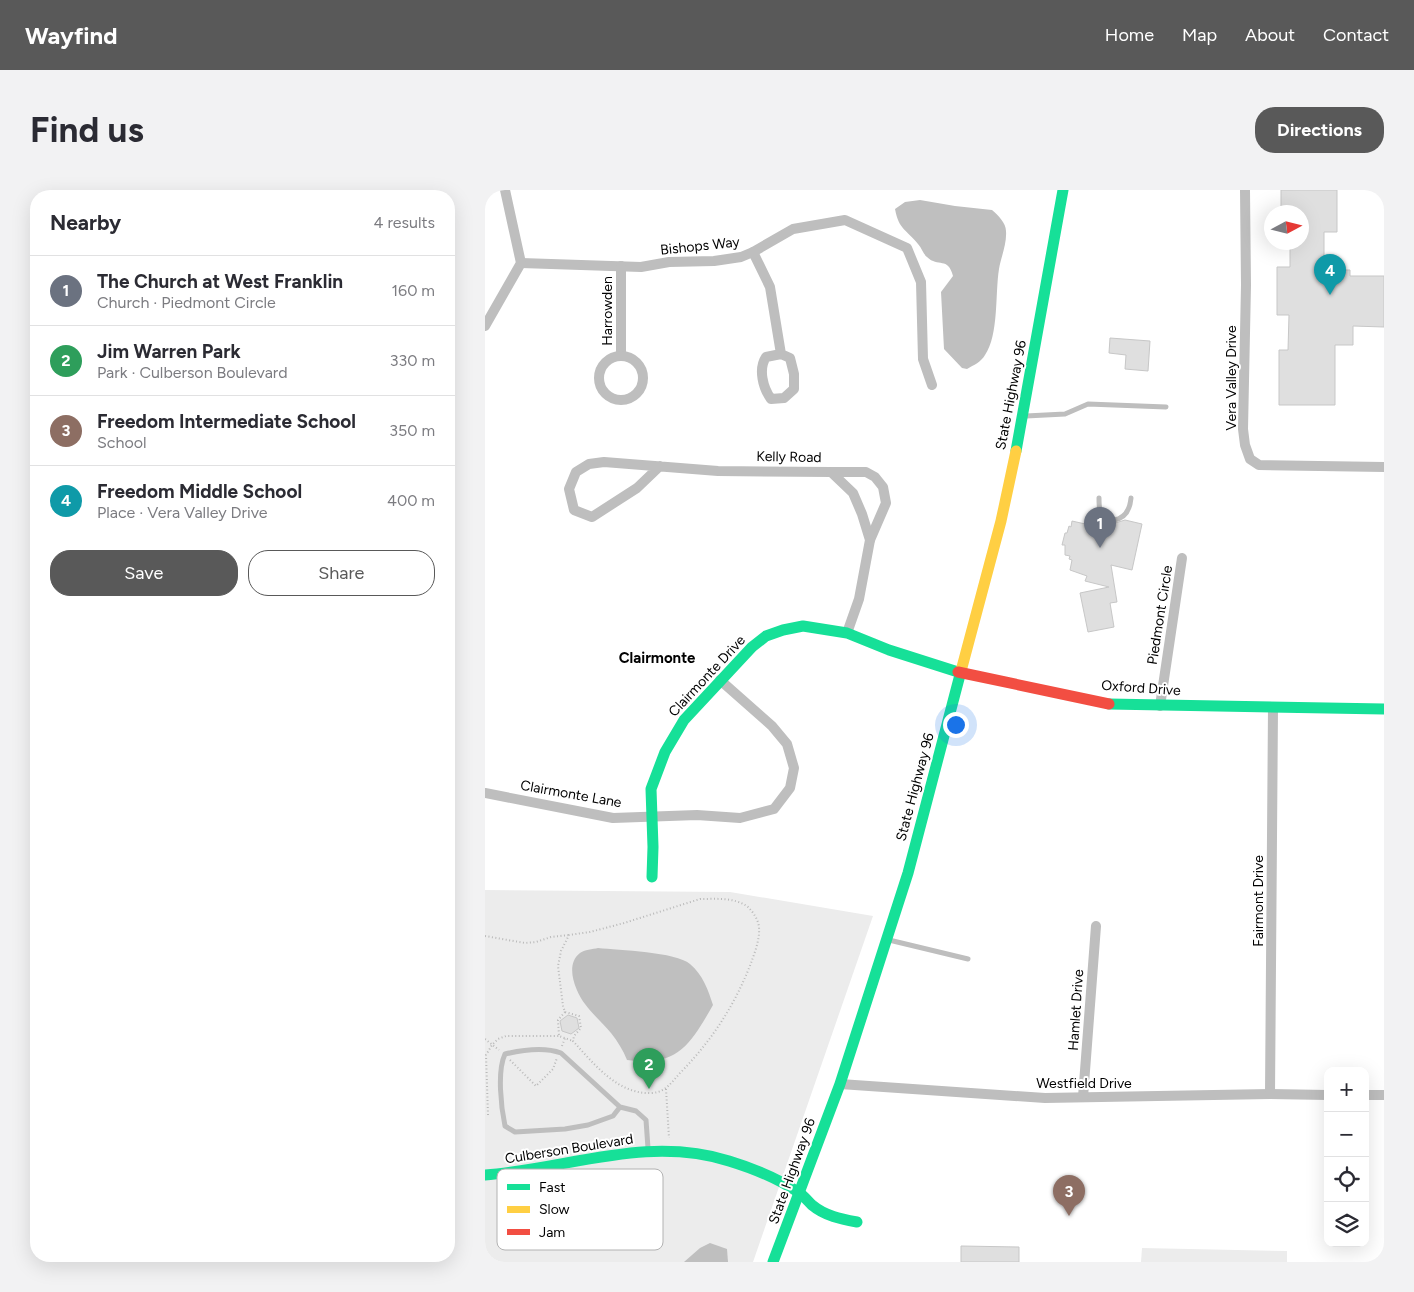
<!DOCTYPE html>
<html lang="en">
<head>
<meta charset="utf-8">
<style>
  :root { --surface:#fff; --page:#f2f2f3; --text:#2b2b33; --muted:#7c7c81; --line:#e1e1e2; --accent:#595959 }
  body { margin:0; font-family:Figtree,sans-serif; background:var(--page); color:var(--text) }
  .controls { position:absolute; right:15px; bottom:15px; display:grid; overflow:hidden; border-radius:10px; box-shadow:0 5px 20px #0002 }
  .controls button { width:45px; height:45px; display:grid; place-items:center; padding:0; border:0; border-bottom:1px solid var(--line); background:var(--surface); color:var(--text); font:25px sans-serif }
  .compass { position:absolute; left:779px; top:15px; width:45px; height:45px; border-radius:50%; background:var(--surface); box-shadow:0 5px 20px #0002; rotate:83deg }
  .you { position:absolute; left:470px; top:534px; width:18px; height:18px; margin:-12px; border:4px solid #fff; border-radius:50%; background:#1a73e8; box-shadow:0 0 0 8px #1a73e833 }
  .badge { display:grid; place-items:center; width:32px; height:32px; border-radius:50%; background:var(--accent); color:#fff; font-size:16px; font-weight:700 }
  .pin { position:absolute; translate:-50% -41px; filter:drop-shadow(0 1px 2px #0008) }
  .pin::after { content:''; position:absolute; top:26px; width:18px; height:15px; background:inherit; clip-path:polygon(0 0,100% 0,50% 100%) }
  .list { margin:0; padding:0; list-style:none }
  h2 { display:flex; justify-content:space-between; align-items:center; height:65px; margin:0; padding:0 20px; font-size:21px }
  h2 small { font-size:16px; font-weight:400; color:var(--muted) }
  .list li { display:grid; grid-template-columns:32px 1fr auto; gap:15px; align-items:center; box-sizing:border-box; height:70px; padding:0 20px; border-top:1px solid var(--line) }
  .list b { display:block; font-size:19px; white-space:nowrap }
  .list p { margin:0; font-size:16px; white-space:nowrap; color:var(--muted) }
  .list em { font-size:16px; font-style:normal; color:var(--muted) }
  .actions { display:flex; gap:10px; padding:15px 20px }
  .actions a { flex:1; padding:11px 0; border:1px solid var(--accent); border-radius:20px; text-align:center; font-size:18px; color:var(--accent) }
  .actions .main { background:var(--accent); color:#fff }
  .icon { flex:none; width:28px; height:28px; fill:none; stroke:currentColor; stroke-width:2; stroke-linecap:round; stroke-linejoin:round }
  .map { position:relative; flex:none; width:899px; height:1072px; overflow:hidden; border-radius:20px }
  header { display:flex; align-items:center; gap:30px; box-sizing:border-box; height:70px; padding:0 25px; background:var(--accent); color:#fff }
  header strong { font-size:24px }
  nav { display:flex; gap:28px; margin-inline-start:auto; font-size:18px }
  .intro { display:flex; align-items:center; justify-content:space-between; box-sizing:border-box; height:120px; padding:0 30px }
  h1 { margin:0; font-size:35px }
  .button { padding:12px 22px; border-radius:20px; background:var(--accent); color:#fff; font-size:18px; font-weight:700 }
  main { display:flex; gap:30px; padding:0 30px }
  aside { flex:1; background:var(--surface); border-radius:20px; box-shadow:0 5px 20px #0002 }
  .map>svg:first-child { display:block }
  .green { fill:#ececec }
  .water { fill:#bfbfbf }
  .building { fill:#dfdfdf; stroke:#c7c7c7 }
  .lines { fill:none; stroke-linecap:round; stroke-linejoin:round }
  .path { stroke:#b9b9b9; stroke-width:2; stroke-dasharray:1 2.5; stroke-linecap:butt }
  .lane { stroke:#bebebe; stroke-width:5 }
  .street { stroke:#bebebe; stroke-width:10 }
  .fast { stroke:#16e098; stroke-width:11 }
  .slow { stroke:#ffcf43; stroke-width:11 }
  .jam { stroke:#f24e42; stroke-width:11 }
  .labels { text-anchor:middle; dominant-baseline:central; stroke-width:4; stroke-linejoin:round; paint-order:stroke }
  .street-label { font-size:14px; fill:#000; stroke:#fff }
  .neighbourhood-label { font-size:15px; font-weight:bold; fill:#000; stroke:#fff }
  .key { fill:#fff; stroke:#b2b2b2; stroke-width:1 }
  .key-label { font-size:14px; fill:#000 }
</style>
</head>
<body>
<header>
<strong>Wayfind</strong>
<nav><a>Home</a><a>Map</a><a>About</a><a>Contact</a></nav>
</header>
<div class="intro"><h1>Find us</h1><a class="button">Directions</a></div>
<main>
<aside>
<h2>Nearby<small>4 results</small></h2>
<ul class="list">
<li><span class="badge" style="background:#6b7280">1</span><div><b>The Church at West Franklin</b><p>Church · Piedmont Circle</p></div><em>160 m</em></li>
<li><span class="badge" style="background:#2e9e5b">2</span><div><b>Jim Warren Park</b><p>Park · Culberson Boulevard</p></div><em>330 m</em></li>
<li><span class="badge" style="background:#8d6e63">3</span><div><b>Freedom Intermediate School</b><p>School</p></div><em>350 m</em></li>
<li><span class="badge" style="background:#0f9aa8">4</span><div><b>Freedom Middle School</b><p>Place · Vera Valley Drive</p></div><em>400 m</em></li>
</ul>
<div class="actions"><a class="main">Save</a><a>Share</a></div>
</aside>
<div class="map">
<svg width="899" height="1072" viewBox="0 0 899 1072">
  <rect width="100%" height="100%" fill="#fff"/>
  <g class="green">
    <path d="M0,700L245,702L388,726L268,1072H0Z"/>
    <path d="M657,1058L802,1061V1072H656Z"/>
  </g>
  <g class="water">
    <path d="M435,10L470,16L507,20C513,25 521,33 521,41C522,54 516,67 514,79C510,103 514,145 500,165C496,172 489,175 482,179L477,178L459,159L456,102L468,86C463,66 453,78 442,67C438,64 437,58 433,54C421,39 414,40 410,19L420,12Z"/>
    <path d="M113,758C134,760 191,762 205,774C218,785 223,800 228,815C205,855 193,877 142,870C138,860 133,852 126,843C118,833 107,824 100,814C91,802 79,775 95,763C99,760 108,759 113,758Z"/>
    <path d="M225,1053L242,1059L243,1072H199L215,1058Z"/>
  </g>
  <g class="building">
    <path d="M796,0H852V42H839V80H865V86H899V137L868,136V155H850V215H794V160H803L804,125H792V77H805V52H816V22H796Z"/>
    <path d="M625,148L665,151L663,181L640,179L641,165L624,163Z"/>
    <path d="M623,324L628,326L625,329L627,334L640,330L657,334L647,380L626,375L632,412L625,413L629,437L603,442L595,403L624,397L600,391L602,386L585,380L587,370L584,369L585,366L580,365V355H577L580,343H582L584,336L586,337L587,331L618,338L619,332L624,329Z"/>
    <path d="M83,825L92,828L94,838L86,844L77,841L75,831Z"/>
    <path d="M476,1056L534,1057V1072H476Z"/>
  </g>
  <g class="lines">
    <g class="path">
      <path d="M215,709C230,709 250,707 263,717C268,722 273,729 274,737C275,749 270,762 266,773C250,815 227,850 197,881C187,891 182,902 167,903C133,905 109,874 88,851L89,846L96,838L94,826L80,822L78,816L73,776L76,761L84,745L105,742L139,733Z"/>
      <path d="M0,746L40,753L51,752L66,747L84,745"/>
      <path d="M80,822L73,830L74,846L88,851"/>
      <path d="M0,849L14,860"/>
      <path d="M77,856L80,848"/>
      <path d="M25,870L51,896L68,879L72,868"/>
      <path d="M181,899L184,948"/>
      <path d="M3,925L1,865L7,855L13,849L21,846H74"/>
    </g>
    <g class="lane">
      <path d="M541,226L580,224L603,214L681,217"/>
      <path d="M614,308C614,316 614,322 620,328"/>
      <path d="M629,330C641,328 645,319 646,308"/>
      <path d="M404,750L483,769"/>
      <path d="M135,917L128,926L103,935L80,939L30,942L20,936C16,917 12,881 20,864C37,860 60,857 76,863L135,917L151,921L161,930L163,958"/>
    </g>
    <g class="street">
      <path d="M760,0L761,95L758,239L760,255L765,269L774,275L899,277"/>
      <path d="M268,62L285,97L296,164L305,168L309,184V199L299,208L286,209C278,198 273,179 281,167L296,164"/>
      <path d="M36,73L156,77L184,72L229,71L256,67L268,62L308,39L360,30L422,58L436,92L438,169L447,195"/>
      <path d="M136,76V166"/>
      <path d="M0,136L36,73L20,0"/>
      <circle cx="136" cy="188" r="22"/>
      <path d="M175,276L152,298L107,327L89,320L84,299L91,282L104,274L119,272L233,281L346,282L368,303L377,324L385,350L374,409L362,443"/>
      <path d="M346,282H381L390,287L398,297L401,313L385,350"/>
      <path d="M675,516L697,368"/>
      <path d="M0,603L128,628L212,625L255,628L289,619L305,598L309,578L302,554L287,536L235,490"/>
      <path d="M355,894L560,908L785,904L843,905"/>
      <path d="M785,904L788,518"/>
      <path d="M880,905H899"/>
      <path d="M598,907L611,736"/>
    </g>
    <g class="fast">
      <path d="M531,261L578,0"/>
      <path d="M624,514L899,519"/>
      <path d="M167,687L168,657L166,599L180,562L199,530L267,457L281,446L298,440L318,436L362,443L404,460L473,482"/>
      <path d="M0,985C83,979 161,945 244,971C267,978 292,988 313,1002C318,1005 322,1010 327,1015C340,1026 356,1029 372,1032"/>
      <path d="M288,1072L355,894L423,683L476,481"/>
    </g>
    <path class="slow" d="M476,481L516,331L531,261"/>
    <path class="jam" d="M473,482L624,514"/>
  </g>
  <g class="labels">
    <g class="street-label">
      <text transform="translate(215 56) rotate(-6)">Bishops Way</text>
      <text transform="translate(122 121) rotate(-90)">Harrowden</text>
      <text transform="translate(746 188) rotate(-90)">Vera Valley Drive</text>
      <text transform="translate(526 205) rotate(-79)">State Highway 96</text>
      <text transform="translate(304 267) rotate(1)">Kelly Road</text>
      <text transform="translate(675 425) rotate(-81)">Piedmont Circle</text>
      <text transform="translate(222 486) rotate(-47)">Clairmonte Drive</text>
      <text transform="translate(656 498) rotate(4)">Oxford Drive</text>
      <text transform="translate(430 597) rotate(-75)">State Highway 96</text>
      <text transform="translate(86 604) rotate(10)">Clairmonte Lane</text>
      <text transform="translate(773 711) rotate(-90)">Fairmont Drive</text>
      <text transform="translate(591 820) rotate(-86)">Hamlet Drive</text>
      <text x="599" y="893">Westfield Drive</text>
      <text transform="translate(84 959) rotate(-9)">Culberson Boulevard</text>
      <text transform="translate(307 981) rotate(-70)">State Highway 96</text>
    </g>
    <g class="neighbourhood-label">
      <text x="172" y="468">Clairmonte</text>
    </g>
  </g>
  <rect x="12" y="979" width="166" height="81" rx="8" class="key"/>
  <rect x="22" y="994" width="23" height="6" fill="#16e098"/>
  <rect x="22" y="1016" width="23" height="7" fill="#ffcf43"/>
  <rect x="22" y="1039" width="23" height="6" fill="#f24e42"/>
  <g class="key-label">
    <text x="54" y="1002">Fast</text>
    <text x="54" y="1024">Slow</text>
    <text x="54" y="1047">Jam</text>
  </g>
</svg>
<div class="controls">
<button>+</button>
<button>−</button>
<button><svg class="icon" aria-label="locate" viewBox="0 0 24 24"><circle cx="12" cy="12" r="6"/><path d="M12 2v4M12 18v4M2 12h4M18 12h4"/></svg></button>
<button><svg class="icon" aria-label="layers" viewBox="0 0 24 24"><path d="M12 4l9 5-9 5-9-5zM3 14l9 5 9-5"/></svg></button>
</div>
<svg class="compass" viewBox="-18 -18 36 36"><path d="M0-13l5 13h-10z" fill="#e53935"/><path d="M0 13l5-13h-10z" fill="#7c7c81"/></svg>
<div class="you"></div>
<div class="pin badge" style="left:615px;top:358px;background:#6b7280">1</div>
<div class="pin badge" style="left:164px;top:899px;background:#2e9e5b">2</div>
<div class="pin badge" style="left:584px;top:1026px;background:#8d6e63">3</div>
<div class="pin badge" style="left:845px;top:105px;background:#0f9aa8">4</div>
</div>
</main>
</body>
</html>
